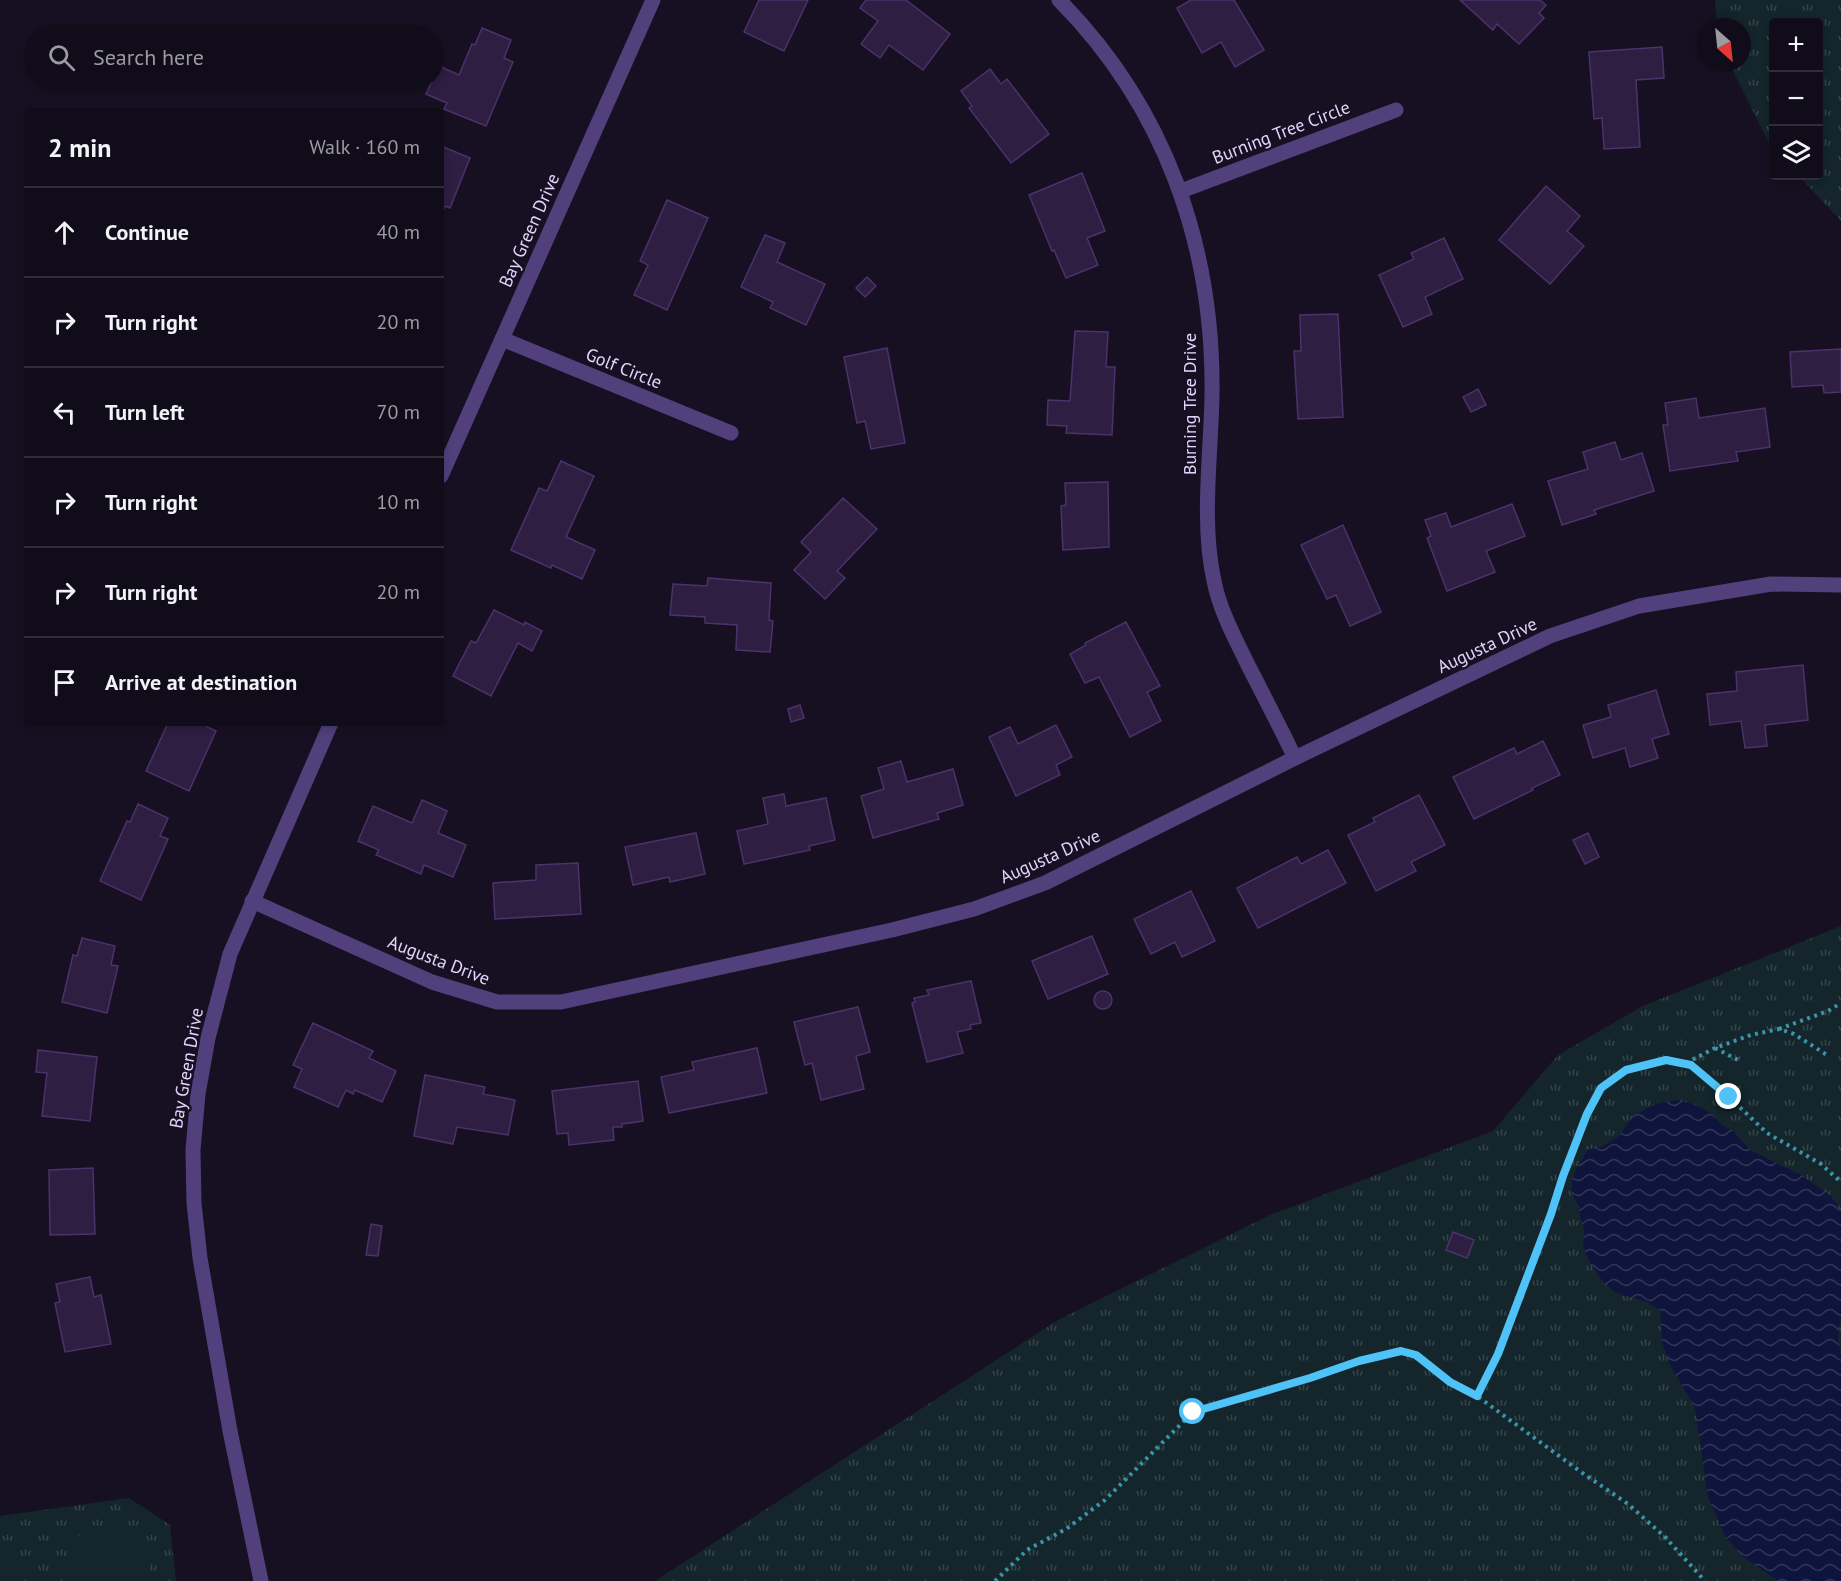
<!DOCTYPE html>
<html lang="en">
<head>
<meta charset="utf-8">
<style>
  :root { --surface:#110c1a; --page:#1e1a27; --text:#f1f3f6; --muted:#9c9ba2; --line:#302c39 }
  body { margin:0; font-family:"PT Sans",sans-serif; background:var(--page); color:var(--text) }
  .controls { position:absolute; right:18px; top:18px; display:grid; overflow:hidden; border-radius:6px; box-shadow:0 3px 9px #0003 }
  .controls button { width:54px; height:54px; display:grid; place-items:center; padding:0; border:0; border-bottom:2px solid var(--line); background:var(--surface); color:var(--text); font:30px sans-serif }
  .compass { position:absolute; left:1697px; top:18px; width:54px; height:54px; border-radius:50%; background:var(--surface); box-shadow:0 3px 9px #0003; rotate:153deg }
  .stop { position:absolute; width:18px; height:18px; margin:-14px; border:4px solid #4fc3f7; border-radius:50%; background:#fff }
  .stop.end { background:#4fc3f7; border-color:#fff; box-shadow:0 2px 6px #0008 }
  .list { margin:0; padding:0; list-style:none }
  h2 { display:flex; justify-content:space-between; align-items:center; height:78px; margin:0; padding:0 24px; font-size:26px }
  h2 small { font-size:20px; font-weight:400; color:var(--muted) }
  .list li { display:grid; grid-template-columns:39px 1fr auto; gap:18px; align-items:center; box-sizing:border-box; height:90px; padding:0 24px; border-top:2px solid var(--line) }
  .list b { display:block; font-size:22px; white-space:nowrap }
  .list em { font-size:20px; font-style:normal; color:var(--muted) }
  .icon { flex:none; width:33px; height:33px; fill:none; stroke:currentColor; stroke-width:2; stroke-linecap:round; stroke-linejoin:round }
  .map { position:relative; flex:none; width:1841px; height:1581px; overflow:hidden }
  .search { position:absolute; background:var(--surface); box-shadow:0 3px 9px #0003; left:24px; top:24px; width:420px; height:66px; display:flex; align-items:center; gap:15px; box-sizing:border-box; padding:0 21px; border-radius:33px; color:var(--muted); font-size:22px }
  .panel { position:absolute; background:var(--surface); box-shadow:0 3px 9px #0003; left:24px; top:108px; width:420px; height:618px; border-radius:6px }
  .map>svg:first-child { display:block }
  .grass { fill:url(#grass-tufts) }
  .park { fill:#14262b }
  .water { fill:url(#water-waves) }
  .building { fill:#2e1e41; stroke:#4b326a; stroke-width:1.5 }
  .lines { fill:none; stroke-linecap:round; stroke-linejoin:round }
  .path { stroke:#3b94a9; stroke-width:4; stroke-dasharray:3 4.5; stroke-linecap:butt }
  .minor { stroke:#51407c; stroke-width:15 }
  .route { stroke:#4fc3f7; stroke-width:8 }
  .labels { text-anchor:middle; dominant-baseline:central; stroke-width:5; stroke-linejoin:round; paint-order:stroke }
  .street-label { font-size:18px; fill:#e3d5fb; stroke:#171022 }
</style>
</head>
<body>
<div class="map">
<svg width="1841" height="1581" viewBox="0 0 1841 1581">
  <defs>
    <pattern id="grass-tufts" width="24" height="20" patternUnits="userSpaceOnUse" patternTransform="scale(1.5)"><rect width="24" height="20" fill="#14262b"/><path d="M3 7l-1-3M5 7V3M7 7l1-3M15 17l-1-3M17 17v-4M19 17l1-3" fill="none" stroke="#36454b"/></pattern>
    <pattern id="water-waves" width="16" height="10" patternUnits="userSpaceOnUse" patternTransform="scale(1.5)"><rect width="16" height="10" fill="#0f143c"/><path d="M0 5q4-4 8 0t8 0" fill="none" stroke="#323559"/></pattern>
  </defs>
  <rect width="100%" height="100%" fill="#171022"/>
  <g class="grass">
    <path d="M1715,0H1841V221L1799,176H1818V22H1774L1773,148L1769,143L1729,63H1742V27H1717Z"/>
    <path d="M1841,926V1581H655L1058,1320L1270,1215L1493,1131L1558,1055L1643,1006Z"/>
    <path d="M129,1498L170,1525L176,1581H0V1516Z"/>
  </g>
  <g class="park">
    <path d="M141,1525L151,1581H72L65,1538Z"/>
    <path d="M12,1547L18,1581H0V1549Z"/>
  </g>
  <path class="water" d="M1678,1100L1694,1104L1712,1114L1722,1125L1733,1131L1750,1150L1801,1175L1831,1196L1841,1211V1317L1838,1338L1841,1355V1581H1778L1742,1556L1725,1536L1708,1497L1695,1408L1669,1363L1662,1342L1660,1311C1643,1297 1641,1301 1622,1295C1605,1290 1586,1261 1583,1244C1583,1239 1585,1234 1584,1230C1583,1221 1578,1216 1580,1207C1562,1186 1577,1169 1588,1149L1599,1148L1618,1137L1633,1116L1655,1104Z"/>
  <g class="building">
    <path d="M759,0H808L784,51L744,32Z"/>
    <path d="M866,0H906L950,34L923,70L889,45L880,58L861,44L878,21L860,8Z"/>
    <path d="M1191,0H1234L1264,50L1235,67L1221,42L1202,53L1177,8Z"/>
    <path d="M1460,0H1540L1546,5L1539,13L1544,18L1519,44L1497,24L1493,30Z"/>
    <path d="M482,28L511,40L504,58L513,62L486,126L444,109L447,103L426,94L439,66L459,75L472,44L475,45Z"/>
    <path d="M1662,47L1664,78L1636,80L1640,147L1604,149L1602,118L1594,119L1589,52Z"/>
    <path d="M990,69L1001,84L1007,79L1049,134L1011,163L969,108L972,106L961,91Z"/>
    <path d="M441,146L470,158L450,208L445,206L441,215Z"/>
    <path d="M1082,173L1105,231L1087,238L1098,265L1066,278L1054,250L1052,251L1029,195Z"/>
    <path d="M1546,186L1580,216L1567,231L1584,246L1550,284L1499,240Z"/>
    <path d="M667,200L708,218L667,310L634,295L648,265L640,261Z"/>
    <path d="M765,235L785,243L777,262L825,284L806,325L770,308L773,302L741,287Z"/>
    <path d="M1444,238L1463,279L1425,297L1432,314L1403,327L1379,275L1414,259L1411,253Z"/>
    <path d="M867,277L876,286L865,297L856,288Z"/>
    <path d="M1338,314L1343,417L1298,419L1294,351H1301L1300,315Z"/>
    <path d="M1075,331L1108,332L1106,367H1115L1112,435L1066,433L1067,426L1047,425L1048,400L1070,401Z"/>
    <path d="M887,348L905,443L871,449L865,421L857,423L844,357Z"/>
    <path d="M1841,349V392L1824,393L1823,385L1792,387L1790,352Z"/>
    <path d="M1478,389L1486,405L1471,412L1463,397Z"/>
    <path d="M1696,398L1699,418L1765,408L1770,447L1736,452L1738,461L1670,471L1663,425H1668L1665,403Z"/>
    <path d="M1615,442L1621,460L1642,453L1654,491L1594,510L1596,514L1562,525L1548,481L1588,469L1583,452Z"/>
    <path d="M561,461L594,476L566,537L595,550L582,579L552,565L551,568L511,550L539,488L547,491Z"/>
    <path d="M1108,482L1109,547L1063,550L1061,506L1066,505L1065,483Z"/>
    <path d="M843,498L877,529L837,571L845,578L825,599L794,570L811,552L801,542Z"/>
    <path d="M1512,504L1525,536L1486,551L1495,572L1447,591L1427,538L1431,536L1425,520L1446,513L1451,527Z"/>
    <path d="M1343,525L1381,612L1350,626L1336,595L1327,599L1301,545Z"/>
    <path d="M708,578L771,583L769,620L773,621L770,652L736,650L737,625L705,623V617L670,615L673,584L707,586Z"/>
    <path d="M494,610L524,625L525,622L542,631L532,651L518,643L491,696L453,676L471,641L476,643Z"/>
    <path d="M1126,622L1160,686L1147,692L1161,721L1130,737L1099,677L1085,683L1070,654L1086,645L1085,643Z"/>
    <path d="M1803,665L1808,720L1765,725L1767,746L1745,748L1741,721L1710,725L1707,694L1737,691L1736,672Z"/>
    <path d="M1656,690L1669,734L1652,739L1658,758L1630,767L1625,748L1593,758L1583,725L1611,717L1608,705Z"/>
    <path d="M800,705L804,718L791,722L788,709Z"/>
    <path d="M168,723H209L207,727L216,731L189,791L146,771Z"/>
    <path d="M1056,725L1072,757L1056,765L1060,775L1016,796L989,737L1010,727L1018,744Z"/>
    <path d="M1543,741L1560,775L1532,788L1533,790L1474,819L1453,777L1514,748L1517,754Z"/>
    <path d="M901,761L907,782L953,769L963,805L937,813L939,819L873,838L861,796L884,789L878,768Z"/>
    <path d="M784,794L786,806L826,798L835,840L809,846L810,850L744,864L737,831L768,824L763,798Z"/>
    <path d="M1419,795L1445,845L1411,862L1416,871L1376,891L1348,835L1375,822L1373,818Z"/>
    <path d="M422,800L447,811L438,833L466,845L453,877L424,865L421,874L376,855L379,850L358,841L373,806L412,823Z"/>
    <path d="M138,804L168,818L160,836L168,839L141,900L100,881L127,821L130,822Z"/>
    <path d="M696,833L705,874L670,882L669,877L633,885L625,847Z"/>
    <path d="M1588,833L1599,857L1585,864L1573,840Z"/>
    <path d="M1328,850L1346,883L1258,928L1237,888L1297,857L1301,864Z"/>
    <path d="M578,863L581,914L495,919L493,883L536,880V865Z"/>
    <path d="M1191,891L1215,941L1182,957L1175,942L1151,954L1134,919Z"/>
    <path d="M1092,936L1108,974L1048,999L1032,961Z"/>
    <path d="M82,938L115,946L111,965L118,966L107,1013L62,1002L73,955L77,956Z"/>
    <path d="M971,981L981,1023L970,1025L971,1029L957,1032L963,1053L927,1062L912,1003L915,1002L914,998L929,995L927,990Z"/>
    <circle cx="1103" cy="1000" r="9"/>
    <path d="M858,1007L870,1052L856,1056L864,1089L821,1100L812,1063L805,1065L794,1022Z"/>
    <path d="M313,1023L373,1051L369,1058L396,1071L382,1102L355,1090L353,1094L346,1090L338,1107L294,1087L302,1069L293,1065Z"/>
    <path d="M757,1048L767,1093L669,1113L661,1077L694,1070L692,1062Z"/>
    <path d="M38,1050L97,1057L90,1121L42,1116L47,1073L36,1072Z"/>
    <path d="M425,1075L485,1087L483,1094L515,1100L508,1135L457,1127L453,1144L414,1136Z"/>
    <path d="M638,1081L643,1121L622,1124V1127H613L614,1140L569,1145L568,1133L557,1134L552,1091Z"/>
    <path d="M93,1168L95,1234L50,1235L49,1170Z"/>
    <path d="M371,1224L382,1226L378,1256L366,1255Z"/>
    <path d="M1453,1232L1474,1240L1467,1258L1446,1250Z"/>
    <path d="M90,1277L94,1297L101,1295L111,1344L65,1352L55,1303L60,1302L56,1284Z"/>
  </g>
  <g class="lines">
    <g class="path">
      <path d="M1779,1029L1828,1011L1841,1003"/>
      <path d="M1715,1048L1740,1061"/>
      <path d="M1686,1063L1715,1048L1751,1035L1779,1029L1794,1034L1827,1055"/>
      <path d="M1477,1396L1498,1354L1551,1214L1563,1176L1587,1114L1601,1088L1613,1078L1626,1070L1666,1060L1691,1065L1711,1080L1767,1133L1821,1164L1841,1182"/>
      <path d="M995,1581L1027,1550L1066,1529L1105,1500L1193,1412L1310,1378L1359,1361L1401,1351L1416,1355L1451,1382L1477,1396L1581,1472L1628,1504L1664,1536L1705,1581"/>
    </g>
    <g class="minor">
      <path d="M1059,0C1165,107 1214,246 1212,395C1211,455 1201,522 1214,581C1220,611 1235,638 1248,665C1264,696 1280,727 1295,758"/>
      <path d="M1181,191L1396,110"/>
      <path d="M502,339L731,433"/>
      <path d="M441,476L653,0"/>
      <path d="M252,901L432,982L497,1002H561L892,930L974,909L1045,883L1295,758L1550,636L1639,606L1771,584L1841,585"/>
      <path d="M261,1581L230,1431L200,1258L194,1203L193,1150L198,1094L208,1038L230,954L331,723"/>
    </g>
  </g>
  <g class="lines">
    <path class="route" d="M1193,1412L1310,1378L1359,1361L1401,1351L1416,1355L1450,1382L1477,1396L1498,1354L1551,1214L1563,1176L1587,1114L1601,1088L1626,1070L1666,1060L1691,1065L1729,1097"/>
  </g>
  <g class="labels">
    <g class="street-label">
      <text transform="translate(1281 132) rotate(-21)">Burning Tree Circle</text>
      <text transform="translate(529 230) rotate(-66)">Bay Green Drive</text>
      <text transform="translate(624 368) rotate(22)">Golf Circle</text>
      <text transform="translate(1189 404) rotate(-90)">Burning Tree Drive</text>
      <text transform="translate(1487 645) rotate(-25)">Augusta Drive</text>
      <text transform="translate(1050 856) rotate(-24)">Augusta Drive</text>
      <text transform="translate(439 960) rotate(21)">Augusta Drive</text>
      <text transform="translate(186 1068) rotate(-80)">Bay Green Drive</text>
    </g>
  </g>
</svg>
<div class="controls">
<button>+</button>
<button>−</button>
<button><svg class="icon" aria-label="layers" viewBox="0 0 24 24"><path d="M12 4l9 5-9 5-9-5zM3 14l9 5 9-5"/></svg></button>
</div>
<svg class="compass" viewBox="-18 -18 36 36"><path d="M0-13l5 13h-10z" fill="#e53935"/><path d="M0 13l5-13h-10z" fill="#9c9ba2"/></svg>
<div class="stop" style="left:1193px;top:1412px"></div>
<div class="stop end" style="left:1729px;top:1097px"></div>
<div class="search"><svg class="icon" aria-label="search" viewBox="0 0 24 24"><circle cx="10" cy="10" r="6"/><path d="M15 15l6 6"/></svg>Search here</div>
<section class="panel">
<h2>2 min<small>Walk · 160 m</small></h2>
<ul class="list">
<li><svg class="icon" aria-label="ahead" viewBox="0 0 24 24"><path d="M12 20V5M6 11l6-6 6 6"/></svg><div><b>Continue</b></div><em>40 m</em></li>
<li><svg class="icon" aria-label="right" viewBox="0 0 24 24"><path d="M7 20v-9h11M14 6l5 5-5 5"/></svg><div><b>Turn right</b></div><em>20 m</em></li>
<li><svg class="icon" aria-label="left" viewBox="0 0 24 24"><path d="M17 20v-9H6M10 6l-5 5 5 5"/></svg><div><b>Turn left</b></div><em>70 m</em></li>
<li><svg class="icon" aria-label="right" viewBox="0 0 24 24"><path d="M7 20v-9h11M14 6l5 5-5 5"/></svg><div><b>Turn right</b></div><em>10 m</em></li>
<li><svg class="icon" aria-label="right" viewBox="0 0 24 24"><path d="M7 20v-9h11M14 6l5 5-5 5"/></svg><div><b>Turn right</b></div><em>20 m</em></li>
<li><svg class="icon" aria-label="arrive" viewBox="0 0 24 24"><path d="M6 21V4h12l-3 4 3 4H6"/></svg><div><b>Arrive at destination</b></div></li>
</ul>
</section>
</div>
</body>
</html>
